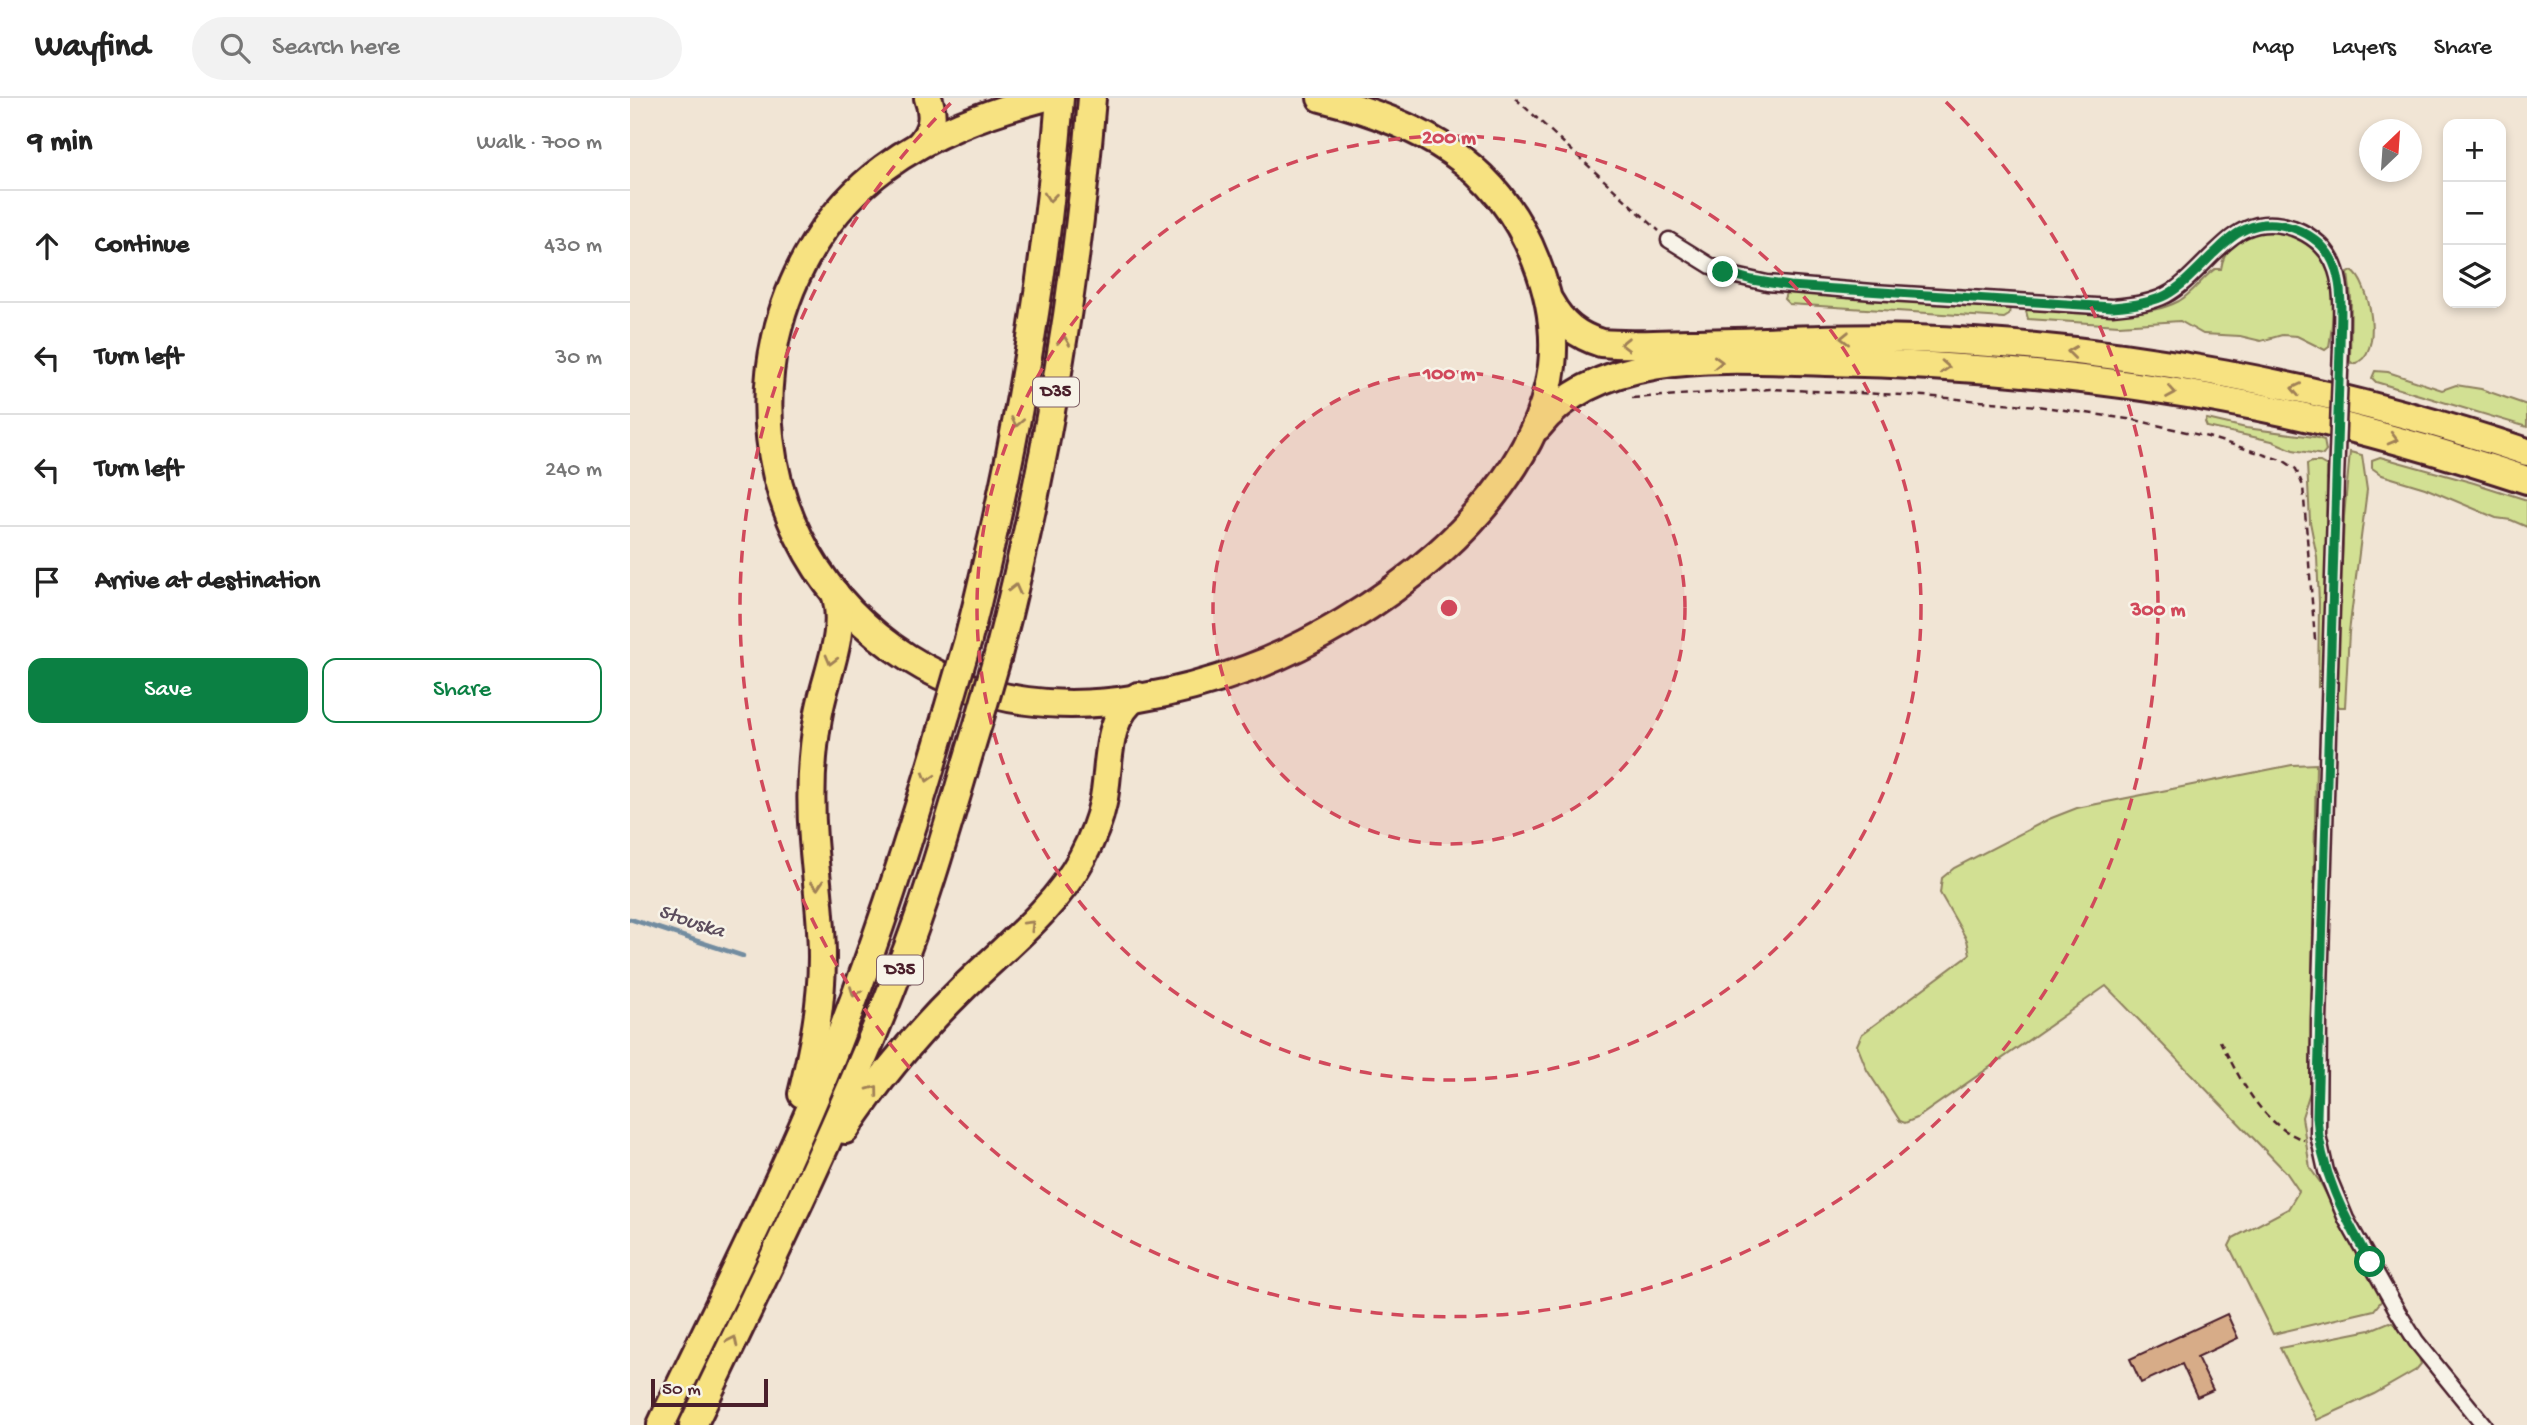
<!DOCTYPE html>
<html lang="en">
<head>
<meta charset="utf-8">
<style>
  :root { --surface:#fff; --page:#f2f2f2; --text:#222; --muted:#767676; --line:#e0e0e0; --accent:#0b8043 }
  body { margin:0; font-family:"Gochi Hand",sans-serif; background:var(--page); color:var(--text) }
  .controls { position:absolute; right:21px; top:21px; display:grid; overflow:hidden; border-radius:14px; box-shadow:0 4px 10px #0003 }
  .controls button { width:63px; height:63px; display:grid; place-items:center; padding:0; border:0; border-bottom:2px solid var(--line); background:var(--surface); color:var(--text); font:35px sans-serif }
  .compass { position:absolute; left:1729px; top:21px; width:63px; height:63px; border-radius:50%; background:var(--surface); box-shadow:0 4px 10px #0003; rotate:25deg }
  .scale { position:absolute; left:21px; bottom:18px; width:117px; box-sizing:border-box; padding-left:7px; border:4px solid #4a1f2b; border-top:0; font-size:19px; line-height:24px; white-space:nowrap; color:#4a1f2b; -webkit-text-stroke:5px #f7f3e8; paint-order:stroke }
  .stop { position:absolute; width:21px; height:21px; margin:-16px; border:5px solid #0b8043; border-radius:50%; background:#fff }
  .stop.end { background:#0b8043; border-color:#fff; box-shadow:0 2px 7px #0008 }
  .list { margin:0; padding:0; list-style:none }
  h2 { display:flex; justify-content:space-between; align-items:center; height:91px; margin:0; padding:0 28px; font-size:30px }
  h2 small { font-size:23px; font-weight:400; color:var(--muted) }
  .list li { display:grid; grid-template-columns:46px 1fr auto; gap:21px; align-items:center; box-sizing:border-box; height:112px; padding:0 28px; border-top:2px solid var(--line) }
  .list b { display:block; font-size:26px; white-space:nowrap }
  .list em { font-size:23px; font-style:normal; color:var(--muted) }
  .actions { display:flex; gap:14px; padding:21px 28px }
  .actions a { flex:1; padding:16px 0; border:2px solid var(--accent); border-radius:14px; text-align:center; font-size:24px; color:var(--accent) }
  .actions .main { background:var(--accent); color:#fff }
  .icon { flex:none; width:38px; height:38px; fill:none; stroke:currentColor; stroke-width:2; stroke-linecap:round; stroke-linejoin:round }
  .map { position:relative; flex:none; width:1897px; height:1327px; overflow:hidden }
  header { display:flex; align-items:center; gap:42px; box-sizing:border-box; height:98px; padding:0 35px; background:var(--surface); border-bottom:2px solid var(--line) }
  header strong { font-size:33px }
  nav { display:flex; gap:38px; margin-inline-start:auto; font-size:24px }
  .search { width:490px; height:63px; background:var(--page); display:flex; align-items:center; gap:18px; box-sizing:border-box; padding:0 24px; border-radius:38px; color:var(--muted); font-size:26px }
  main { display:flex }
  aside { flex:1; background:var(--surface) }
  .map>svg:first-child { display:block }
  .green { fill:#d2e093; stroke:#8e805f; stroke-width:2 }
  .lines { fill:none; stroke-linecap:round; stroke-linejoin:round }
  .stream { stroke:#728ca0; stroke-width:4.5 }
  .building { fill:#d7ac88; stroke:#4a1f2b; stroke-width:2 }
  .minor-casing { stroke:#4a1f2b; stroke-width:19 }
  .motorway-casing { stroke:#4a1f2b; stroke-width:32 }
  .path { stroke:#4a1f2b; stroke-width:2.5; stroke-dasharray:7 5; stroke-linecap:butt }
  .minor { stroke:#f7f3e8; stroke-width:14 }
  .motorway { stroke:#f7e281; stroke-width:26 }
  .minor-bridge-casing { stroke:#4a1f2b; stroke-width:19; stroke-linecap:butt }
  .motorway-bridge-casing { stroke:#4a1f2b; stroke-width:32; stroke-linecap:butt }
  .minor-bridge { stroke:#f7f3e8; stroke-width:14 }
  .motorway-bridge { stroke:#f7e281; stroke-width:26 }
  .oneway { stroke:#a08056 }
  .route { stroke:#0b8043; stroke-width:9 }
  .ring { fill:none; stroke:#d1495b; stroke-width:3.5; stroke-dasharray:12 9 }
  .labels { text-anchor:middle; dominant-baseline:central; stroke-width:5; stroke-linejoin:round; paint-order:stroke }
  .shield { fill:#f7f3e8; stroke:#7e5f64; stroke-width:2 }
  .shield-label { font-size:18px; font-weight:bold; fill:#4a1f2b }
  .water-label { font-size:21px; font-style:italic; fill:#5b4c5c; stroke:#f7f3e8 }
  .centre { fill:#d1495b; stroke:#f7f3e8; stroke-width:3.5 }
  .ring-label { font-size:21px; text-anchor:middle; font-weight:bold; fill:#d1495b; stroke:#f7f3e8; stroke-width:5; stroke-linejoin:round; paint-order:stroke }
</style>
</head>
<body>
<header>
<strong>Wayfind</strong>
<div class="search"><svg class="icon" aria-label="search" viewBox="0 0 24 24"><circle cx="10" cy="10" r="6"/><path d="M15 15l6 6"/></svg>Search here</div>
<nav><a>Map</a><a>Layers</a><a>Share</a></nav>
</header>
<main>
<aside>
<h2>9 min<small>Walk · 700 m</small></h2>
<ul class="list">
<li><svg class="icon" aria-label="ahead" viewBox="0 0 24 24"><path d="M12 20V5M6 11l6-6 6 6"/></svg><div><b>Continue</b></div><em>430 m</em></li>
<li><svg class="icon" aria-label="left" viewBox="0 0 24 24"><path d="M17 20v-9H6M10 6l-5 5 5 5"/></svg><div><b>Turn left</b></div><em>30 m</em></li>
<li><svg class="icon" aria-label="left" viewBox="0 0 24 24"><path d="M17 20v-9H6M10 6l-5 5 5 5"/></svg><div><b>Turn left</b></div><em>240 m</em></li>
<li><svg class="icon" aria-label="arrive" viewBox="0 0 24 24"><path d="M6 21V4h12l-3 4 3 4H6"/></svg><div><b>Arrive at destination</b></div></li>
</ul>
<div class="actions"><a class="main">Save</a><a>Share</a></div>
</aside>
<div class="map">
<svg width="1897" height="1327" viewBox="0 0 1897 1327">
  <rect width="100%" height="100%" fill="#f1e5d5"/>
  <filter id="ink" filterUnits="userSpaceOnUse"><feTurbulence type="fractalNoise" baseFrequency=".0143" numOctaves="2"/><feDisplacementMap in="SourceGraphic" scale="14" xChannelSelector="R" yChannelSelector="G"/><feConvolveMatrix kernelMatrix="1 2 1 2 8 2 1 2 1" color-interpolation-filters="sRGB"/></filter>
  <g filter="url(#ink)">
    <g class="green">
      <path d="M1641,132C1708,141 1708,194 1699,249L1695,252L1667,238L1652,237L1631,243L1610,238L1573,236L1550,223L1489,227L1398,221L1396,213L1400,210C1445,212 1509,224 1549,203C1563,195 1572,180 1585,171H1591C1594,145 1618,135 1641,132Z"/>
      <path d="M1722,173C1739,182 1756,259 1723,266L1720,263L1721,200L1718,175Z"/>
      <path d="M1166,193L1380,209L1379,217L1374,220L1159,206L1154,201L1156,195Z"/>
      <path d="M1745,273L1758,274L1812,292L1826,287L1851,291L1897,307V329L1746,284L1742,280Z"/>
      <path d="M1577,321L1616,330L1684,339L1694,342L1696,353L1693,357L1663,352L1642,343L1577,329L1575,324Z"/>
      <path d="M1720,354L1732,357L1737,392L1719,534L1715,609H1709L1706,603L1714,419Z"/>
      <path d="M1750,359L1844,385L1897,402V429L1881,422L1866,420L1795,390L1752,377L1742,370V362Z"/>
      <path d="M1682,364H1690L1697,368L1695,586L1688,589L1689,505L1687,459L1680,424L1677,366Z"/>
      <path d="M1686,666L1680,994L1672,1019L1680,1070L1690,1084L1752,1202L1744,1212L1643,1236L1599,1148L1603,1140L1658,1111L1669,1093L1656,1074L1476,888L1287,1020L1275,1025L1270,1023L1237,972L1227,947L1232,936L1340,856L1337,842L1310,795L1312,780L1324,770L1419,721L1447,710L1662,667Z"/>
      <path d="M1759,1224L1765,1226L1788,1256L1791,1266L1786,1272L1744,1296L1687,1322L1650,1250L1740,1232Z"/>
    </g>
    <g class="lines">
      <path class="stream" d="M0,821L113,858"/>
    </g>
    <path class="building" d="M1597,1216L1608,1240L1567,1259L1583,1292L1567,1299L1552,1266L1511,1285L1500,1261Z"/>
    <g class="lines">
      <g class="minor-casing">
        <g id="minor">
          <path d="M1039,142L1081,168L1106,178L1137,185L1243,194L1482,209C1537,205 1544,195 1582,157C1592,148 1603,136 1616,131C1631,124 1648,125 1663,130C1719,151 1711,200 1711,248"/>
          <path d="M1706,382L1689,923L1688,1037L1696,1073L1716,1121L1768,1214L1786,1243L1854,1327"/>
        </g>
      </g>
      <g class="motorway-casing">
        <g id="motorway">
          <path d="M413,0C356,15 301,35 254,70C141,154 107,315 169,439C212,527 299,590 397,603C469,613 549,596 617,571C738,526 905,407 922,268C926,232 919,196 906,163C868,64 789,25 691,0"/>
          <path d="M289,47C302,33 305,18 298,0"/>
          <path d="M920,204C932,226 948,238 971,245C1001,248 1032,245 1061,245C1136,244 1210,238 1284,241C1491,248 1701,288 1897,354"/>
          <path d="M908,329C972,248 1103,262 1196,264C1351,267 1506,282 1658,315C1739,333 1818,356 1897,382"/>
          <path d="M338,542C383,364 416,183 430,0"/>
          <path d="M368,557C415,373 447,189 462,0"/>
          <path d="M172,996C183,951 192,906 192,859C192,820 186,781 183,742C180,702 181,660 188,620C194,579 218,536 205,495"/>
          <path d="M215,1032C249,980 290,932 334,889C376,848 424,812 452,760C461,743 469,724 473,705C481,670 473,620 508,598"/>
          <path d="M31,1327C88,1207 149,1089 199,966C245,851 283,732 317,614"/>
          <path d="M63,1327C136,1175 211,1024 271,867C302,788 324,704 349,623"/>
        </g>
      </g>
      <g class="path">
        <path d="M885,0L1029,133"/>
        <path d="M1002,300L1140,291L1294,298L1407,308L1505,322L1578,339L1654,363L1666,371L1673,388L1685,542"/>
        <path d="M1590,943C1610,980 1631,1027 1674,1042"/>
      </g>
      <use href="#minor" class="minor"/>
      <use href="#motorway" class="motorway"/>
      <g class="minor-bridge-casing">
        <path id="minor-bridge" d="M1706,382L1711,248"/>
      </g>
      <g class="motorway-bridge-casing">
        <g id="motorway-bridge">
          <path d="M317,614L338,542"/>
          <path d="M349,623L368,557"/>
        </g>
      </g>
      <use href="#minor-bridge" class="minor-bridge"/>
      <use href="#motorway-bridge" class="motorway-bridge"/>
    </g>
    <defs><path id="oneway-chevron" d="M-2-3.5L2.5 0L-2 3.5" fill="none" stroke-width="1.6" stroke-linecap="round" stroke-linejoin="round" transform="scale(1.75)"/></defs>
    <g class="oneway">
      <use href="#oneway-chevron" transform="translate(420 99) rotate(96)"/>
      <use href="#oneway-chevron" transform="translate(1215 240) rotate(179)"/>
      <use href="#oneway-chevron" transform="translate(434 243) rotate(-82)"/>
      <use href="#oneway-chevron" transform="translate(995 246) rotate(179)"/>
      <use href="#oneway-chevron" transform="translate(1442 254) rotate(-173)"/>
      <use href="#oneway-chevron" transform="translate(1088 264) rotate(-2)"/>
      <use href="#oneway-chevron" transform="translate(1315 269) rotate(4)"/>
      <use href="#oneway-chevron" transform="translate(1666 291) rotate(-168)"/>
      <use href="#oneway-chevron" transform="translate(1541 294) rotate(10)"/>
      <use href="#oneway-chevron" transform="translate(387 324) rotate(101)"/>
      <use href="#oneway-chevron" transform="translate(1763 341) rotate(15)"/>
      <use href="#oneway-chevron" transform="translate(385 491) rotate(-76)"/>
      <use href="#oneway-chevron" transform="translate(201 562) rotate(105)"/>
      <use href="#oneway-chevron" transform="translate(298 679) rotate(106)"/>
      <use href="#oneway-chevron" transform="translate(187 787) rotate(85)"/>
      <use href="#oneway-chevron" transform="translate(400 827) rotate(-45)"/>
      <use href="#oneway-chevron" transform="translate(225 894) rotate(110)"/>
      <use href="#oneway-chevron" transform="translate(244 992) rotate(-53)"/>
      <use href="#oneway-chevron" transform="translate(103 1243) rotate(-64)"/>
    </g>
  </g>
  <g class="lines" filter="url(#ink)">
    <path class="route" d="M1093,174L1122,182L1160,188L1482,209C1537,205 1544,195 1582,157C1592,148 1603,136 1616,131C1631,124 1648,125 1663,130C1719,150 1711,200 1710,248L1687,1019C1690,1073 1714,1118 1740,1164"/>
  </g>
  <circle cx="819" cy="510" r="236" fill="#d1495b" fill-opacity=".12"/>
  <g class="ring">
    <circle cx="819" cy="510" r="236"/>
    <circle cx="819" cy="510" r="472"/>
    <path d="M1316 4A709 709 0 1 1 322 4"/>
  </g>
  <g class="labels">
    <g class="shield">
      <rect x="403" y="279.5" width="46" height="29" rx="5"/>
      <rect x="247" y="857.5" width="46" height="29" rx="5"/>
    </g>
    <g class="shield-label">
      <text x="426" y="294">D35</text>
      <text x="270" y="872">D35</text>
    </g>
    <g class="water-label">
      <text transform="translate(61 825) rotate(18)">Stouska</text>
    </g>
  </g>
  <circle cx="819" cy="510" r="10" class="centre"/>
  <g class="ring-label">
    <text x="819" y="45">200 m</text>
    <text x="819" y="281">100 m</text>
    <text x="1528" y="517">300 m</text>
  </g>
</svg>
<div class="controls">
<button>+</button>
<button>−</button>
<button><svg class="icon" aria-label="layers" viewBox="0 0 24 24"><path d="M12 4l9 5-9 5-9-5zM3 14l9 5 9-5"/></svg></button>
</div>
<svg class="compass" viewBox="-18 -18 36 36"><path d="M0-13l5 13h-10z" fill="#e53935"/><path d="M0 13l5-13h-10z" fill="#767676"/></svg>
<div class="scale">50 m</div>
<div class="stop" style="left:1740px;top:1164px"></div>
<div class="stop end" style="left:1093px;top:174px"></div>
</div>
</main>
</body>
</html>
